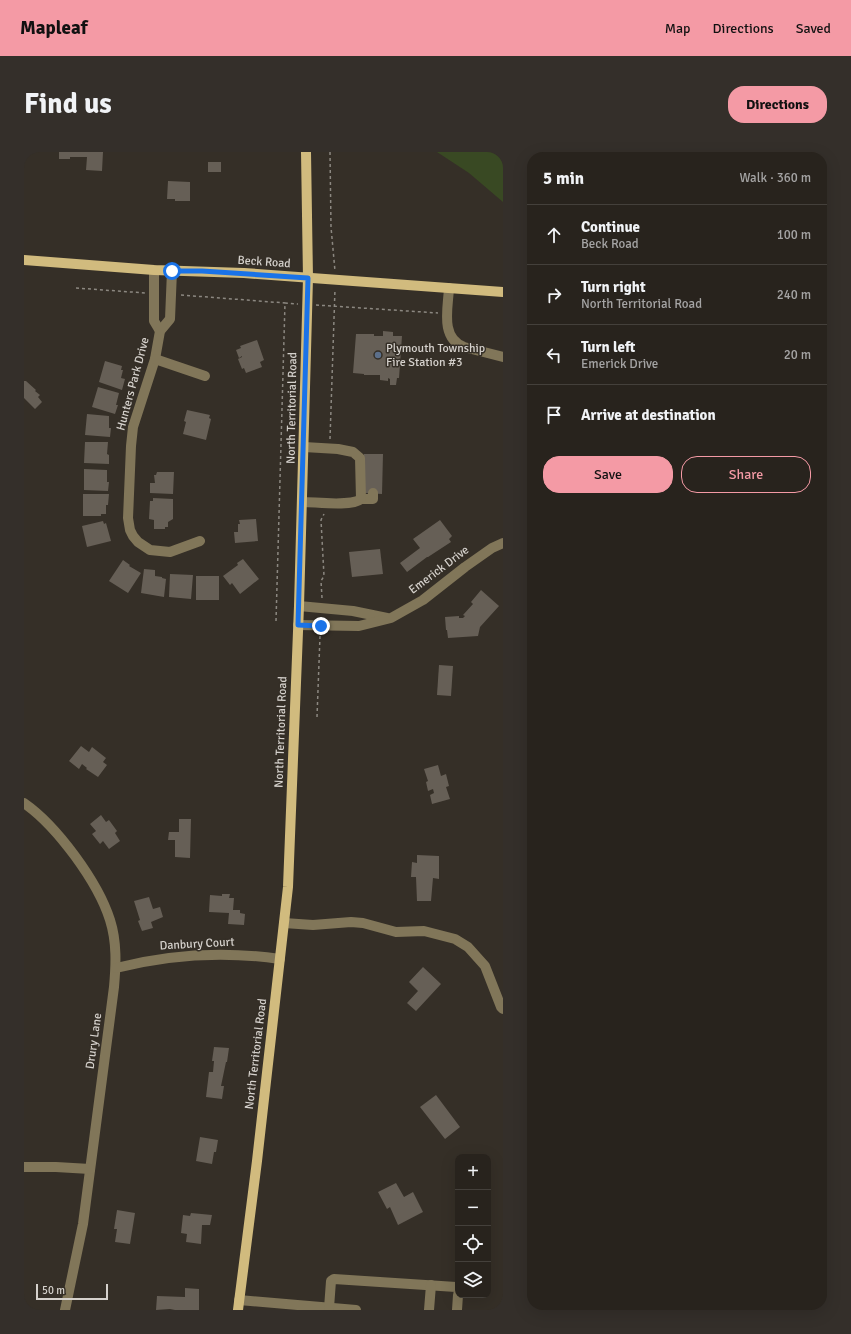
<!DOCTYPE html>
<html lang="en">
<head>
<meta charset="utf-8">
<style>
  :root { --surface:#28231d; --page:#342f2a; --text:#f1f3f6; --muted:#a5a4a4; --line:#44403b; --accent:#f49aa5 }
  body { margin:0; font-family:Signika,sans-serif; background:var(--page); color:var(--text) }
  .controls { position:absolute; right:12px; bottom:12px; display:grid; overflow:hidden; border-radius:8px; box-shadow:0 4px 16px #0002 }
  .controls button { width:36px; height:36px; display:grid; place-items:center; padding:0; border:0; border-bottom:1px solid var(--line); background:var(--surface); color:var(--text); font:20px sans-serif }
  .scale { position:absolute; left:12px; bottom:10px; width:72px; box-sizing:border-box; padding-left:4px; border:2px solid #d5d1cc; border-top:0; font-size:11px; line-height:14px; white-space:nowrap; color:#d5d1cc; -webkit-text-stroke:3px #352f27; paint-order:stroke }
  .stop { position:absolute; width:12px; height:12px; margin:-9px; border:3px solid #1a73e8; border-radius:50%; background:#fff }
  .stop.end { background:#1a73e8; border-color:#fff; box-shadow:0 1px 4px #0008 }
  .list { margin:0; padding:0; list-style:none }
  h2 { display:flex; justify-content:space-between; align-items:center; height:52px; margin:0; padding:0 16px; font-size:17px }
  h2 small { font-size:13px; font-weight:400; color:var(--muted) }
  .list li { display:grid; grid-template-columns:26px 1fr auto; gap:12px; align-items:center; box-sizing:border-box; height:60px; padding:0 16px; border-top:1px solid var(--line) }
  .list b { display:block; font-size:15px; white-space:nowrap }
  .list p { margin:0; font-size:13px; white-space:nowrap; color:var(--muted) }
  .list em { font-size:13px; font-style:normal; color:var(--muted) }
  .actions { display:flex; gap:8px; padding:12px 16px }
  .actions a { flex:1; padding:9px 0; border:1px solid var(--accent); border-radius:16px; text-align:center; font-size:14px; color:var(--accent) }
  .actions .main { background:var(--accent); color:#111 }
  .icon { flex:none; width:22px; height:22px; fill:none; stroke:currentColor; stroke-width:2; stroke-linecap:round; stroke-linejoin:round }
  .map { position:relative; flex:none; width:479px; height:1158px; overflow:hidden; border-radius:16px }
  header { display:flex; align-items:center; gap:24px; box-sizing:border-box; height:56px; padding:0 20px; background:var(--accent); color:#111 }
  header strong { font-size:19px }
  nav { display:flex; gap:22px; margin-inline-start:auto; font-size:14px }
  .intro { display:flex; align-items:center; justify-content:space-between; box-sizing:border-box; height:96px; padding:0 24px }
  h1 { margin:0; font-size:28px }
  .button { padding:10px 18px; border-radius:16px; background:var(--accent); color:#111; font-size:14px; font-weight:700 }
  main { display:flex; gap:24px; padding:0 24px }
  aside { flex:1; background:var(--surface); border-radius:16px; box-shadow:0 4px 16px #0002 }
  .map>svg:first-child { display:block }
  .green { fill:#394923 }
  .building { fill:#665f56 }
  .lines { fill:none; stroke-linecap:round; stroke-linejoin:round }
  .path { stroke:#8c8881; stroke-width:1.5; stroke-dasharray:3 3; stroke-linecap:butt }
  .minor { stroke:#817659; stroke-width:10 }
  .major { stroke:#d1bb7e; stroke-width:10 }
  .route { stroke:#1a73e8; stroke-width:5 }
  .service-dot { fill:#5c6f8a; stroke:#352f27; stroke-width:1.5 }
  .labels { text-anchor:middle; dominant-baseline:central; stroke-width:3; stroke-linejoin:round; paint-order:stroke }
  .street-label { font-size:12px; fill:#d5d1cc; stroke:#352f27 }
  .poi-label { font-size:12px; fill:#d5d1cc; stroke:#352f27; text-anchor:start }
</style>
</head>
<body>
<header>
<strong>Mapleaf</strong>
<nav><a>Map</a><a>Directions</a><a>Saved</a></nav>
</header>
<div class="intro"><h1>Find us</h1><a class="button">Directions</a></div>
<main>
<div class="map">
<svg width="479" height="1158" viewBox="0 0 479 1158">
  <rect width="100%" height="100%" fill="#352f27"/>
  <path class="green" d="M413,0H479V50L445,21Z"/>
  <g class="building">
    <path d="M35,0H79L78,19L62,18L63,5H46V7H35Z"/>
    <rect x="184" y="10" width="13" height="10"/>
    <path d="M144,29L166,30V49H151V47H143Z"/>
    <path d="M359,179L369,180V184H378L375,226H373L372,233H366V227L364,226V229L356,228V223H340V222L329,221L332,182H350V184H359Z"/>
    <path d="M233,188L240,208L236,210L238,215L222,221L220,216L218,217L214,207L218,205V204L215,206L212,198L217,196L216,194Z"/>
    <path d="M81,209L98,214L97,218H99L97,226L101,227L98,238L75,230Z"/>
    <path d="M0,229H2L12,238L11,239L16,243L14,245L18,250L11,257L0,246Z"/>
    <path d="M74,235L95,241L92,253H94L91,262L68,255Z"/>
    <path d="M163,258L186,263L185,266L187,267L182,288L159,282L162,270L160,269Z"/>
    <path d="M63,262L85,264V276H87L86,285L61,283Z"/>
    <path d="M61,290H84L83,302L85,303V312L60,311Z"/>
    <path d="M340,302H359L358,342L340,341Z"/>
    <path d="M60,317L83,318V330H85L84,339L60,338Z"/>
    <path d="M133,320H150L149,342L126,341V331H131L130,323H132Z"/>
    <path d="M59,342H85L84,353H82V362H77V364H59Z"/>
    <path d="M129,346L149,347V367L144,370V375H141V377H130V368L125,367L126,349H129Z"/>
    <path d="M232,367L234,389L211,391L210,380H214V372H216L215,368Z"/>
    <path d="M416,368L428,384L425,387L427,390L404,405H403L383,420L376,411L396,396L389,387Z"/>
    <path d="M79,369L80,372L82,371L87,389L63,395L58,374Z"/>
    <path d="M356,397L359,422L328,425L325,400Z"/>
    <path d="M219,407L235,427L216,442L208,431L206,433L199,424L214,413L213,411Z"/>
    <path d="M99,408L106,413L105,414L117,421L104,441L85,429Z"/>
    <path d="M120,417L131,418V424L138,425V426L142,427L140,445L117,441Z"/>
    <path d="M146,422L169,423L167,447L145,445Z"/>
    <rect x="172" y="424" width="23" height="24"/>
    <path d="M457,438L475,454L456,475L454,484L424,486L423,478H422L421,465L435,464V466H439L441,464L439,463L449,452L447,450Z"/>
    <path d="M415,513L429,514L427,544L413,543Z"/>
    <path d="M57,594L65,600L68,595L82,606L79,610L83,613L74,625L62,617L63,616L58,612L55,617L45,609Z"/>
    <path d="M414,613L417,624L422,622L425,634L422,635L426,647L408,652L406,643L410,641L409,637L404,639L402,630L404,629L400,617Z"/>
    <path d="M77,663L82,670L85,668L93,679L91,681L96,689L85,697L79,689L76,692L68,682L72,679L66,672Z"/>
    <path d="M155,667H167L166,706L151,705V688H144L145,680H155Z"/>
    <path d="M393,703L415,704V727L409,726L407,749H393L392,725H387L388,710L393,711Z"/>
    <path d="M198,742H206L205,746H210L209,758H216V761L221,762L220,773L204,772L205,761L185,760L186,743L198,744Z"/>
    <path d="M125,745L129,757L136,755L139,765L127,770L129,776L118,779L114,769L116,768L110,749Z"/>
    <path d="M399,815L417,832L392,859L383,851L394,839L385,830Z"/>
    <path d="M190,895L205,896L203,910H202L197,934H200L198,947L182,945L185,920H189L190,909H188Z"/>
    <path d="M412,943L436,975L421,987L396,955Z"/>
    <path d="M176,985L194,988L192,1000H190L188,1012L172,1009Z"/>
    <path d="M372,1031L380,1045L389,1040L399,1060L374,1073L366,1055L363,1057L354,1040Z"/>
    <path d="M93,1058L111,1061L106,1092L91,1090L93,1077H90Z"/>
    <path d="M167,1061L188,1063L186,1073H178L177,1092L162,1090L163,1082L157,1081L159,1063L166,1064Z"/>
    <path d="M161,1136L175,1137V1158H151L146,1157L132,1158L133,1144L161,1145Z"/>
  </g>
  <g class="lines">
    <g class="path">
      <path d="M306,0L307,75L311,119"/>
      <path d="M52,136L121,141"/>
      <path d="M157,143L261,151"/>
      <path d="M292,153L414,161"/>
      <path d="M306,287L311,137"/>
      <path d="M298,446L297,429L300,424L297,368L300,362"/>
      <path d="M252,469L261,151L274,152"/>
      <path d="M293,565L296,484"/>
    </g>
    <g class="minor">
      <path d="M130,118V169L136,179"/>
      <path d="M148,119L146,167L136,179L131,207L109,275L107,294L104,366L106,378L109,384L114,390L126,398L146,400L176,389"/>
      <path d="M425,136C424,156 416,186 440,195L479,205"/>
      <path d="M131,207L181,224"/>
      <path d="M337,347H349V341"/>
      <path d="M279,350C292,350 327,355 337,347L336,306L329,300L314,297L280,295"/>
      <path d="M275,454L329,459L363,466"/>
      <path d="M274,473L335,474L367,466L399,448L441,415L468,396L479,391"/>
      <path d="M0,651C33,674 74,730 86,768C93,790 92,813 90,835L59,1072L41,1158"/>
      <path d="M260,771L289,773L327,770L339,771L372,780L400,779L431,787L444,795L461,814L477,855L479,857"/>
      <path d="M92,816C147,802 200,799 256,807"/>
      <path d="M0,1015H32L66,1017"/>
      <path d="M215,1148L332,1158"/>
      <path d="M305,1156L307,1129L310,1127L432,1135L434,1138"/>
      <path d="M405,1158L407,1133"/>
      <path d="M433,1158L434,1143"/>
    </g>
    <g class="major">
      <path d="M0,108L130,118L220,121L479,140"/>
      <path d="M214,1158L233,1009L264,735L275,454L284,126L282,0"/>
    </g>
  </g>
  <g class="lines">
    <path class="route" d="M148,119H178L284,126L274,473L297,474"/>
  </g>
  <circle class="service-dot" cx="354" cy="203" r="4"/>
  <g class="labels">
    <g class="street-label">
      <text transform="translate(240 110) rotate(4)">Beck Road</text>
      <text transform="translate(109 232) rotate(-75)">Hunters Park Drive</text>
      <text transform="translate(268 256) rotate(-89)">North Territorial Road</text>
      <text transform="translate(415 418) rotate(-37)">Emerick Drive</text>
      <text transform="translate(257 580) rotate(-88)">North Territorial Road</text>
      <text transform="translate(173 792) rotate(-3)">Danbury Court</text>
      <text transform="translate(70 889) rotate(-82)">Drury Lane</text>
      <text transform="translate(232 902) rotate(-83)">North Territorial Road</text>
    </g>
    <g class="poi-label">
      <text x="362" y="196">Plymouth Township<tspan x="362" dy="14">Fire Station #3</tspan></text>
    </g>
  </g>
</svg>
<div class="controls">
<button>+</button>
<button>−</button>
<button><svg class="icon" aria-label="locate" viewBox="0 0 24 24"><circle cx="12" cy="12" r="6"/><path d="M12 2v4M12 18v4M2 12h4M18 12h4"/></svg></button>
<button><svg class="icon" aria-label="layers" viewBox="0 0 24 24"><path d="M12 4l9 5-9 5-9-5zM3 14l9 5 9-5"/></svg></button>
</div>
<div class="scale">50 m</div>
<div class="stop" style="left:148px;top:119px"></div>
<div class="stop end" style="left:297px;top:474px"></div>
</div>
<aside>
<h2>5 min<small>Walk · 360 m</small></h2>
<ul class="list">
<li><svg class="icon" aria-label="ahead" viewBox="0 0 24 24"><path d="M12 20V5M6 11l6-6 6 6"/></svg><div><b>Continue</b><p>Beck Road</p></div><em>100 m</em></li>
<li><svg class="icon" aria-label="right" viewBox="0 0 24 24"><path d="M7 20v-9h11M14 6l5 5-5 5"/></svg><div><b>Turn right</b><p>North Territorial Road</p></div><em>240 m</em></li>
<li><svg class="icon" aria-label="left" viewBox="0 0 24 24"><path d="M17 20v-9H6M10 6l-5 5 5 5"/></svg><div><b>Turn left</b><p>Emerick Drive</p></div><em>20 m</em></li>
<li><svg class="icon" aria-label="arrive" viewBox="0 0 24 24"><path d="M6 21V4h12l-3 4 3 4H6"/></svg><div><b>Arrive at destination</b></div></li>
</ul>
<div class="actions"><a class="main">Save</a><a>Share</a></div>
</aside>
</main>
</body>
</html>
